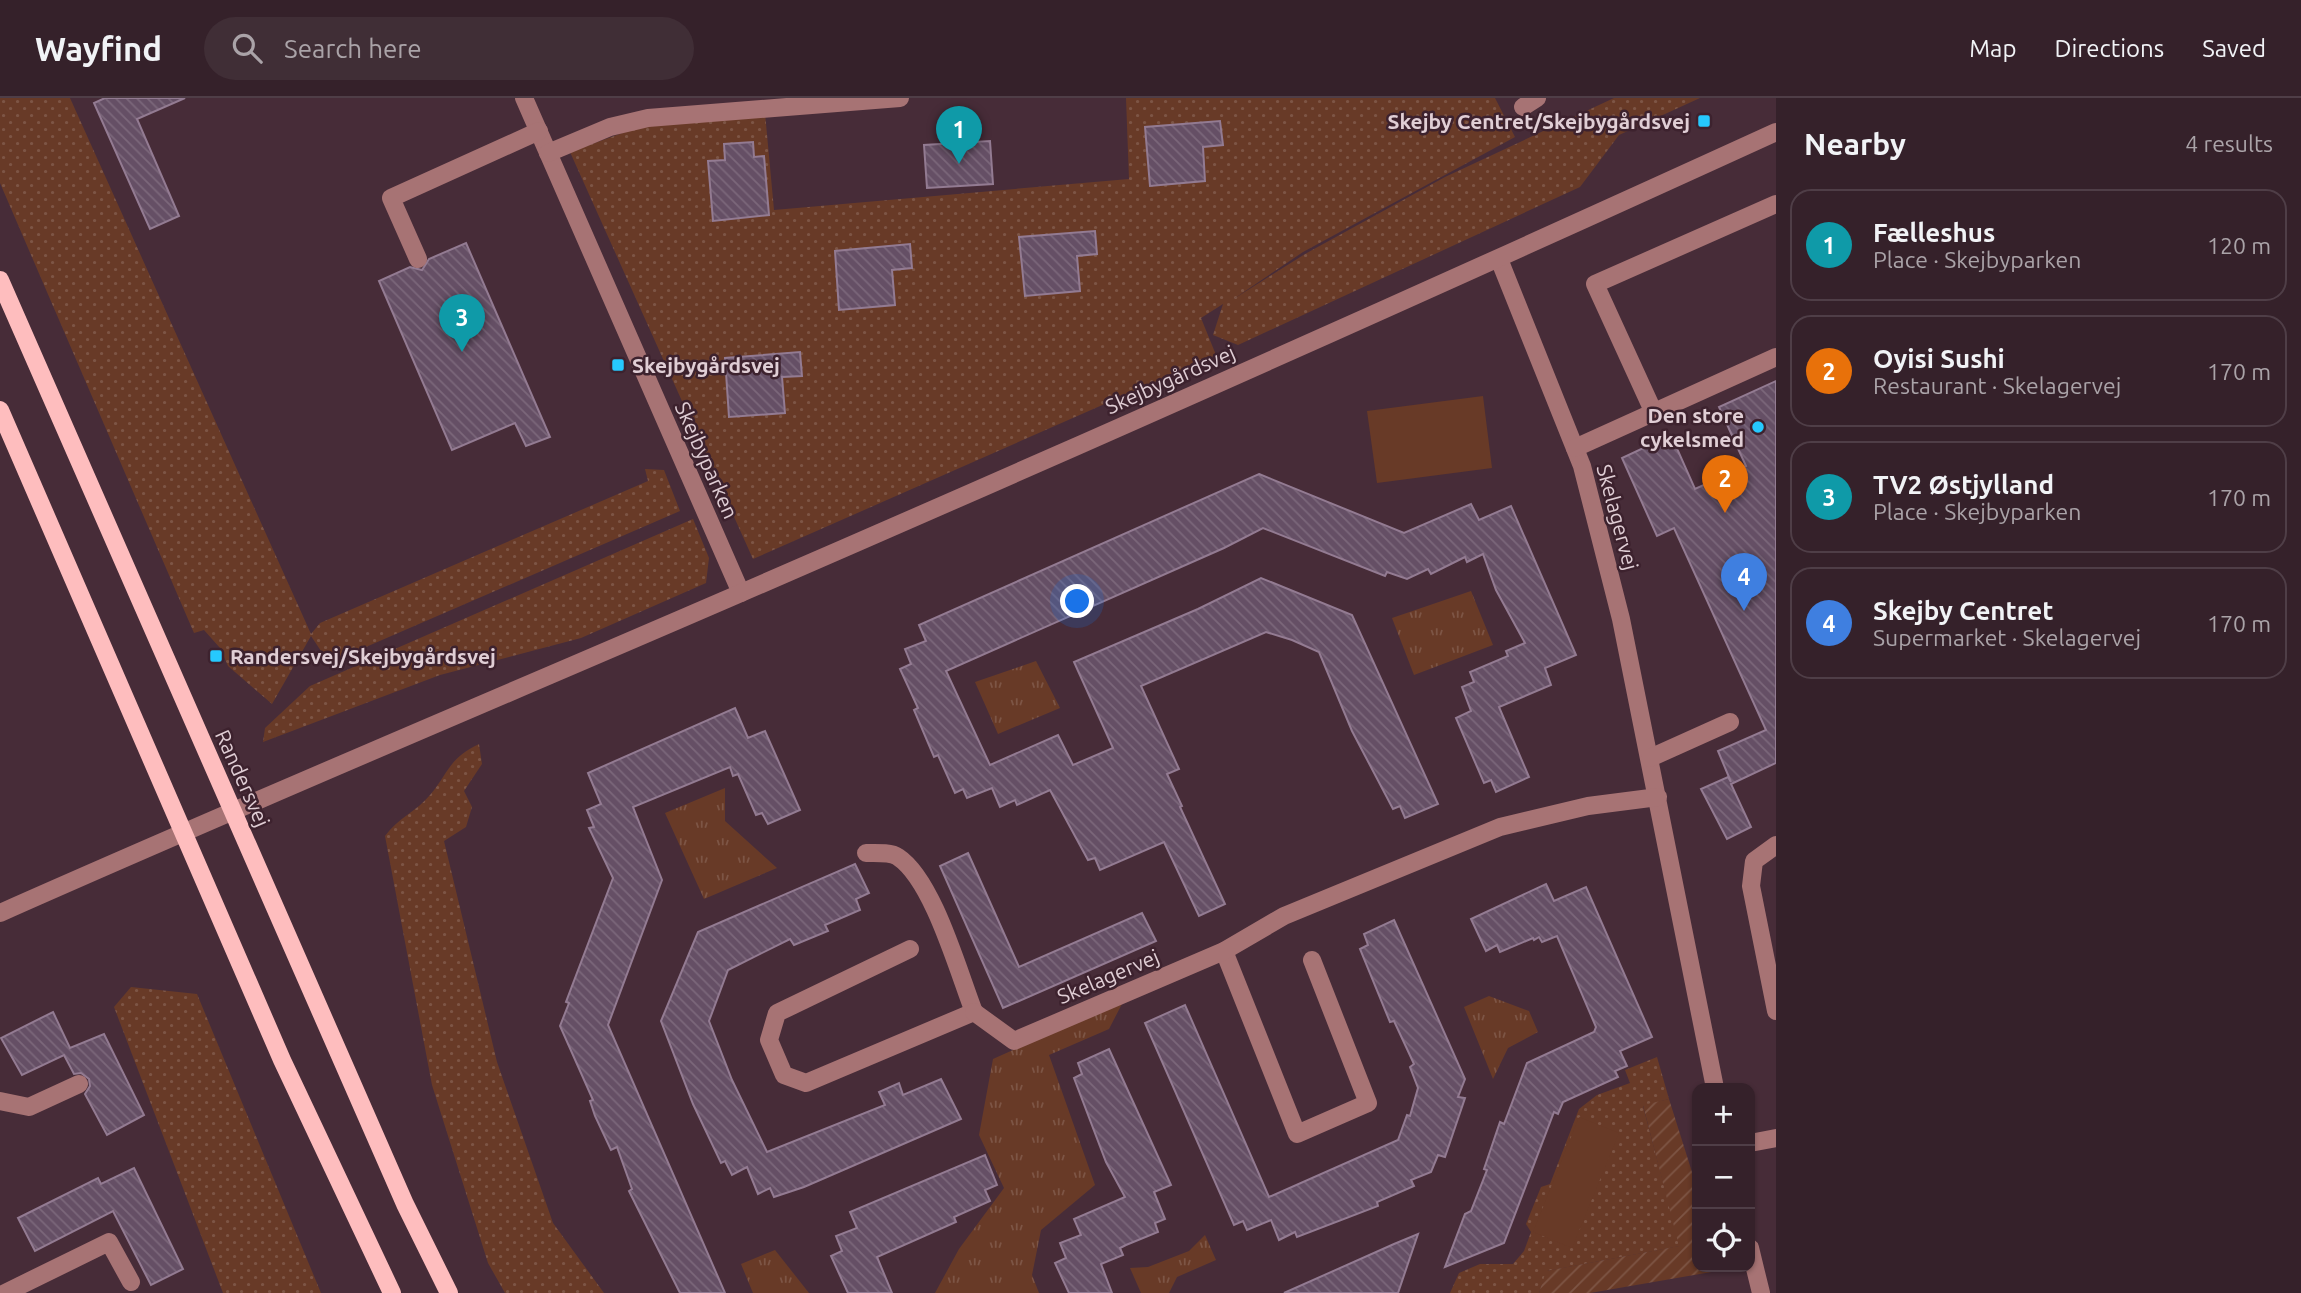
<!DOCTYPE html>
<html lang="en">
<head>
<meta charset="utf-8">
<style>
  :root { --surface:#35212a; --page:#402e36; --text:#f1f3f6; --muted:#aaa3a8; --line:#4f3e47; --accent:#95b2f1 }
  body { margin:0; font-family:Ubuntu,sans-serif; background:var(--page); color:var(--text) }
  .controls { position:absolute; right:21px; bottom:21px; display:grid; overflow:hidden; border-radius:14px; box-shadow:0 2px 5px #0004 }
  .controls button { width:63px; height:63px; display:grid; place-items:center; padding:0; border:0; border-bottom:2px solid var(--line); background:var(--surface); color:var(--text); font:35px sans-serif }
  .you { position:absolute; left:1078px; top:504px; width:24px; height:24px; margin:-18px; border:5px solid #fff; border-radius:50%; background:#1a73e8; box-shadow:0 0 0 10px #1a73e833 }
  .badge { display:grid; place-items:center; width:46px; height:46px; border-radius:50%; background:var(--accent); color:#fff; font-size:23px; font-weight:700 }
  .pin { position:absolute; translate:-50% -58px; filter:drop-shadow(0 2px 4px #0008) }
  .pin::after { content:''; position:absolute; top:37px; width:24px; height:21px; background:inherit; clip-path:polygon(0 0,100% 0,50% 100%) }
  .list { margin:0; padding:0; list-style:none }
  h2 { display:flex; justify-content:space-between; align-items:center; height:91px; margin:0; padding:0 28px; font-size:30px }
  h2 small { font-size:23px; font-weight:400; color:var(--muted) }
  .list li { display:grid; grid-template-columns:46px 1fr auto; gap:21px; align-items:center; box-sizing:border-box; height:112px; margin:0 14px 14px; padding:0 14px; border:2px solid var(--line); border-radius:21px }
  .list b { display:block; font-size:26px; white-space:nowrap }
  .list p { margin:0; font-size:23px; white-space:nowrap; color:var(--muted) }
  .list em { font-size:23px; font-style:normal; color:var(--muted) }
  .icon { flex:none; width:38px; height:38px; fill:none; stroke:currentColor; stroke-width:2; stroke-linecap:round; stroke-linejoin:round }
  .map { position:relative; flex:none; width:1776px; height:1195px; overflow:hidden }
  header { display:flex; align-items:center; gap:42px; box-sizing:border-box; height:98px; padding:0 35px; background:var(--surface); border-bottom:2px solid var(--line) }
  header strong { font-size:33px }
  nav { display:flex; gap:38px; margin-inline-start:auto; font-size:24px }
  .search { width:490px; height:63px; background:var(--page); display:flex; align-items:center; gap:18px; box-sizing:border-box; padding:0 24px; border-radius:38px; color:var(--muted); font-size:26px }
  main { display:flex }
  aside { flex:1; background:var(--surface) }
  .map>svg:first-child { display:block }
  .grass { fill:url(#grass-dots) }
  .park { fill:url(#park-tufts) }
  .garden { fill:url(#garden-furrows) }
  .pitch { fill:#683a27 }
  .building { fill:url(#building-back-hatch); stroke:#937b92; stroke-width:2 }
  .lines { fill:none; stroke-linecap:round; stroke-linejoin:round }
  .minor { stroke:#a77374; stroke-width:18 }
  .major { stroke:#febdbe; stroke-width:18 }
  .poi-dot { fill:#26c9fe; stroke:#3d222e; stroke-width:2.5 }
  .labels { text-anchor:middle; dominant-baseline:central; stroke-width:5; stroke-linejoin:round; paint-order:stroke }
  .poi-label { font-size:21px; font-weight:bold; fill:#e0ced5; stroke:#3d222e; text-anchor:end }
  .street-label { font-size:21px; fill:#e0ced5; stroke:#3d222e }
</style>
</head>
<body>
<header>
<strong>Wayfind</strong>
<div class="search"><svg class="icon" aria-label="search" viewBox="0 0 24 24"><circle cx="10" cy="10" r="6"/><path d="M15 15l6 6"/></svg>Search here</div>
<nav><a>Map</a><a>Directions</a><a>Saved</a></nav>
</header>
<main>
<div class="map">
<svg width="1776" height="1195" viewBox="0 0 1776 1195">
  <defs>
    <pattern id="grass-dots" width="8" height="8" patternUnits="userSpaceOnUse" patternTransform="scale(1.75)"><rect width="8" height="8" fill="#683a27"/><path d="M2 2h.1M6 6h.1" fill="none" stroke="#7d5545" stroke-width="1.8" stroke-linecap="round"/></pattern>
    <pattern id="park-tufts" width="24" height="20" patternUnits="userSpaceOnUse" patternTransform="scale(1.75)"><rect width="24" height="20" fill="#683a27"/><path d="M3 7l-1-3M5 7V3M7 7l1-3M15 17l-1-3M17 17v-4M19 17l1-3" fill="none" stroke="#7d5545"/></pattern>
    <pattern id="garden-furrows" width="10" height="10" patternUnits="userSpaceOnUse" patternTransform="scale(1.75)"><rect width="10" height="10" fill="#683a27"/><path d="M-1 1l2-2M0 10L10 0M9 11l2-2" fill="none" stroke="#7d5545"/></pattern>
    <pattern id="building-back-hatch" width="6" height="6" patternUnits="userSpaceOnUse" patternTransform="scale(1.75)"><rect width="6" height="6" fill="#654f65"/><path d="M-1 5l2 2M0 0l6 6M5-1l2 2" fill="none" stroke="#7b677a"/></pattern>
  </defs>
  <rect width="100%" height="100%" fill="#472c38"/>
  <g class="grass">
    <path d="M0,0H70L311,536L320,525L648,383L645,371L664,372L680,413L329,565L311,538L272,606L228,568L220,550L204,532L194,535L0,85Z"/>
    <path d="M1126,0H1495L1515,39L1303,154L1232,202L1305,156L1445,79L1614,0H1700L1619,37L1580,89L1238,247L1213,237L1223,206L1201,220L1216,257L753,461L570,54L647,26L765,15L774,112L1129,81Z"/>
    <path d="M693,421L709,460L706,485L581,540L440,577L263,644L265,630L310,588Z"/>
    <path d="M479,646L482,666L464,693L472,709L466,729L444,743L497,964L553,1125L604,1195H505L488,1165L432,987L385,738C398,720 417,713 430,697C450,673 448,661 479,646Z"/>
    <path d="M131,889L197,896L321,1195H223L114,909Z"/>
    <path d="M1657,959L1669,1001L1643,1008L1680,1148L1547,1173L1539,1195H1450L1459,1175L1480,1166H1513L1524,1153L1531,1134L1526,1126L1541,1089L1550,1086L1579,1011L1597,997L1630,985L1625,972Z"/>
  </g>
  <g class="park">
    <path d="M1471,493L1493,547L1414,577L1392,520Z"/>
    <path d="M1036,563L1060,610L998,636L975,584Z"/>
    <path d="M725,690V723L777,770L704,801L665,715Z"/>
    <path d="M1489,898L1529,913L1538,934L1508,950L1493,981L1464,909Z"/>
    <path d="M1124,902L1109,931L1049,957L1095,1087L1041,1132L1032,1177L1039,1195H935L959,1151L1004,1090L979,1037L993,961Z"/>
    <path d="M1205,1137L1216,1162L1177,1179L1169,1195H1141L1130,1170L1148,1169L1189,1153Z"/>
    <path d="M775,1152L809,1195H753L741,1166Z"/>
  </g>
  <path class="garden" d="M1669,1001L1697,1090V1169H1722L1723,1172L1590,1195H1539L1546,1173L1679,1148L1643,1007Z"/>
  <g class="pitch">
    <path d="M1483,298L1492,370L1377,385L1367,313Z"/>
    <path d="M1579,1019L1619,1035L1572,1150L1533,1134Z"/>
  </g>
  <g class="building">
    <path d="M105,0H185L137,21L179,118L150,131L94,5Z"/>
    <path d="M1220,23L1223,47L1203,49L1205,83L1150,88L1145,29Z"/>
    <path d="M990,43L993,86L927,90L924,47Z"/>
    <path d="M753,44L754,59L764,58L769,117L713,123L708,63L725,62L724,46Z"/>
    <path d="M1095,133L1097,156L1077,158L1080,193L1025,198L1019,139Z"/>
    <path d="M466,145L550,339L526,348L515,325L452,352L379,183L410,169L422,172L429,161Z"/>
    <path d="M910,146L912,170L892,172L895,207L839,212L835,153Z"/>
    <path d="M800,254L802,278L782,279L785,315L729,319L725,260Z"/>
    <path d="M1776,283V665L1731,686L1751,729L1727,741L1701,691L1728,679L1731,684L1718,653L1766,632L1674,430L1657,438L1622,360L1671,337L1695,391L1746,368L1719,309Z"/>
    <path d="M1259,376L1404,435L1471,406L1479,422L1511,408L1576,557L1545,570L1551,587L1499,609L1529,679L1496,694L1491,682L1484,685L1456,620L1471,613L1462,589L1474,584L1470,574L1508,558L1506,553L1525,545L1496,492L1483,456L1467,464L1465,459L1431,476L1428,471L1407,481L1387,474L1385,478L1263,430L1224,450L946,573L990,667L1058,637L1073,667L1113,650L1074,564L1198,511L1261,480L1352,517L1438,706L1405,720L1400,708L1393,711L1352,633L1319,554L1292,542L1266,534L1141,588L1179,671L1167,676L1182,708L1180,709L1225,806L1199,818L1164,744L1100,772L1095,760L1088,762L1050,692L1017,707L1015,702L1000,709L992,690L967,700L963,691L955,695L938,657L934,659L914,612L918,610L900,571L911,566L905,551L926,543L919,527Z"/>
    <path d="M735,610L748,640L765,633L800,712L768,726L762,715L756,717L738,676L733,678L730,669L633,709L662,782L608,927L725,1195H680L629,1093L632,1091L617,1049L611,1052L595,1018L590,1003L593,1002L560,928L569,905L566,904L613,780L589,730L594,729L587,712L601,706L588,675Z"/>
    <path d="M968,755L1019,869L1142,815L1156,843L1003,910L940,768Z"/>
    <path d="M855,766L869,795L856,801L860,812L825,827L828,833L794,847L790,841L728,872L709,923L732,982L767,1054L885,1007L879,994L899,985L903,997L941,981L961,1021L804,1089L774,1099L770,1090L758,1096L747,1069L732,1077L725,1063L721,1065L693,1006L661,923L698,834Z"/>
    <path d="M1546,786L1554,803L1586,789L1652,939L1620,953L1627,968L1615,973L1618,979L1563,1004L1558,1016L1554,1014L1504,1145L1445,1169L1465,1116L1471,1113L1487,1072L1484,1071L1500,1024L1504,1026L1527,965L1594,934L1596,929L1557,838L1542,844L1539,839L1534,842L1533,840L1500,854L1497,847L1486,853L1471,821Z"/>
    <path d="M1394,822L1465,981L1458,999L1465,1000L1445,1059L1438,1057L1431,1074L1411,1082L1414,1088L1377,1104L1378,1108L1297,1139L1295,1134L1279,1142L1271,1122L1247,1132L1243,1123L1234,1127L1145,925L1185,907L1269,1099L1398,1042L1407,1017L1410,1018L1418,990L1410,969L1414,966L1394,923L1390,924L1360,851L1368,847L1364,836Z"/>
    <path d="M53,914L70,950L104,936L144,1017L107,1037L85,996L90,988L89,981L81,975L74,976L64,957L22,977L1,940Z"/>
    <path d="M1109,951L1171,1087L1154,1094L1165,1121L1155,1125L1158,1134L1126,1147L1120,1150L1123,1157L1101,1166L1112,1195H1069L1055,1165L1066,1160L1060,1145L1081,1137L1074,1121L1125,1099L1106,1064L1074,980L1082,976L1078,965Z"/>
    <path d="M985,1057L997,1087L985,1092L990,1103L954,1119L956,1124L877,1159L892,1195H848L831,1158L842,1153L836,1138L857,1130L850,1114Z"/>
    <path d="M134,1070L183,1171L151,1187L113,1113L35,1153L18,1120L98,1080L101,1086Z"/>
    <path d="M1418,1136L1398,1195H1284L1394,1146Z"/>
  </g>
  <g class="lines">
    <g class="minor">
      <path d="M524,0L741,495"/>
      <path d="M1523,9L1537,0"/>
      <path d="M548,55L610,29L648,20L900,0"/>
      <path d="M418,161L391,100L539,33"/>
      <path d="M1499,161L1582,368L1621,521L1715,990"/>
      <path d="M1654,315L1595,186L1776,106"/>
      <path d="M1575,350L1776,259"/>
      <path d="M1650,660L1730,624"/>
      <path d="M1776,747L1754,763L1751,788L1776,913"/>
      <path d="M866,755C875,755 891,754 898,759C933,782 958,873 974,914"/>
      <path d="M0,815C243,707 489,604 734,498C1083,347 1430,192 1776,34"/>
      <path d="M910,851L777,915L769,942L784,977L806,985L974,914"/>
      <path d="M1224,853L1297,1036L1368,1005L1312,862"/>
      <path d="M974,914L1014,943L1224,853L1284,818L1500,729L1588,708L1658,699"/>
      <path d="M0,1003L29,1009L79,986"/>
      <path d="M1750,1045L1776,1040"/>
      <path d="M1750,1150L1761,1195"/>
      <path d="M5,1195L109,1144L131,1184"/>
    </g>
    <g class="major">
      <path d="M0,182L405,1106L449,1195"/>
      <path d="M0,312L282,962L392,1195"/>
    </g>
  </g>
  <g class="poi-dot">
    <rect x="1697" y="16" width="14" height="14" rx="3.5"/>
    <rect x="611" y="260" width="14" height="14" rx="3.5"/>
    <circle cx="1758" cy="329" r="7"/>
    <rect x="209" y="551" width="14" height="14" rx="3.5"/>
  </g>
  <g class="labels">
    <g class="poi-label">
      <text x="1690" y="23">Skejby Centret/Skejbygårdsvej</text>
      <text x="632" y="267" text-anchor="start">Skejbygårdsvej</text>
      <text x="1744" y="317">Den store<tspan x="1744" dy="24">cykelsmed</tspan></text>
      <text x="230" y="558" text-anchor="start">Randersvej/Skejbygårdsvej</text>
    </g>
    <g class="street-label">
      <text transform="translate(1170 281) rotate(-24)">Skejbygårdsvej</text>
      <text transform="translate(707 362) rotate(66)">Skejbyparken</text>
      <text transform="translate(1618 419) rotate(75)">Skelagervej</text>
      <text transform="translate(243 680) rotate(66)">Randersvej</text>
      <text transform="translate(1108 878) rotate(-23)">Skelagervej</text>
    </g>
  </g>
</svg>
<div class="controls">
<button>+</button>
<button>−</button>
<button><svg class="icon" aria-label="locate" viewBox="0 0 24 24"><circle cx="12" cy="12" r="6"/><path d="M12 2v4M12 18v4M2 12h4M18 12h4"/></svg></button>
</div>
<div class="you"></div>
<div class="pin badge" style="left:959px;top:66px;background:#0f9aa8">1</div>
<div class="pin badge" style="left:1725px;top:415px;background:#e8710a">2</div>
<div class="pin badge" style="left:462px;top:254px;background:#0f9aa8">3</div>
<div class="pin badge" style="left:1744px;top:513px;background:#3f7fe0">4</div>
</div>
<aside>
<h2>Nearby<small>4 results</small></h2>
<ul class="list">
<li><span class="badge" style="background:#0f9aa8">1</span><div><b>Fælleshus</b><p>Place · Skejbyparken</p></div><em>120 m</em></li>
<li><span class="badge" style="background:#e8710a">2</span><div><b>Oyisi Sushi</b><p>Restaurant · Skelagervej</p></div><em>170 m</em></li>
<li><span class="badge" style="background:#0f9aa8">3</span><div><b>TV2 Østjylland</b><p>Place · Skejbyparken</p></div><em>170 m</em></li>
<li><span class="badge" style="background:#3f7fe0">4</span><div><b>Skejby Centret</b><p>Supermarket · Skelagervej</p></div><em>170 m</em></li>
</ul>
</aside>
</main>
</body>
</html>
